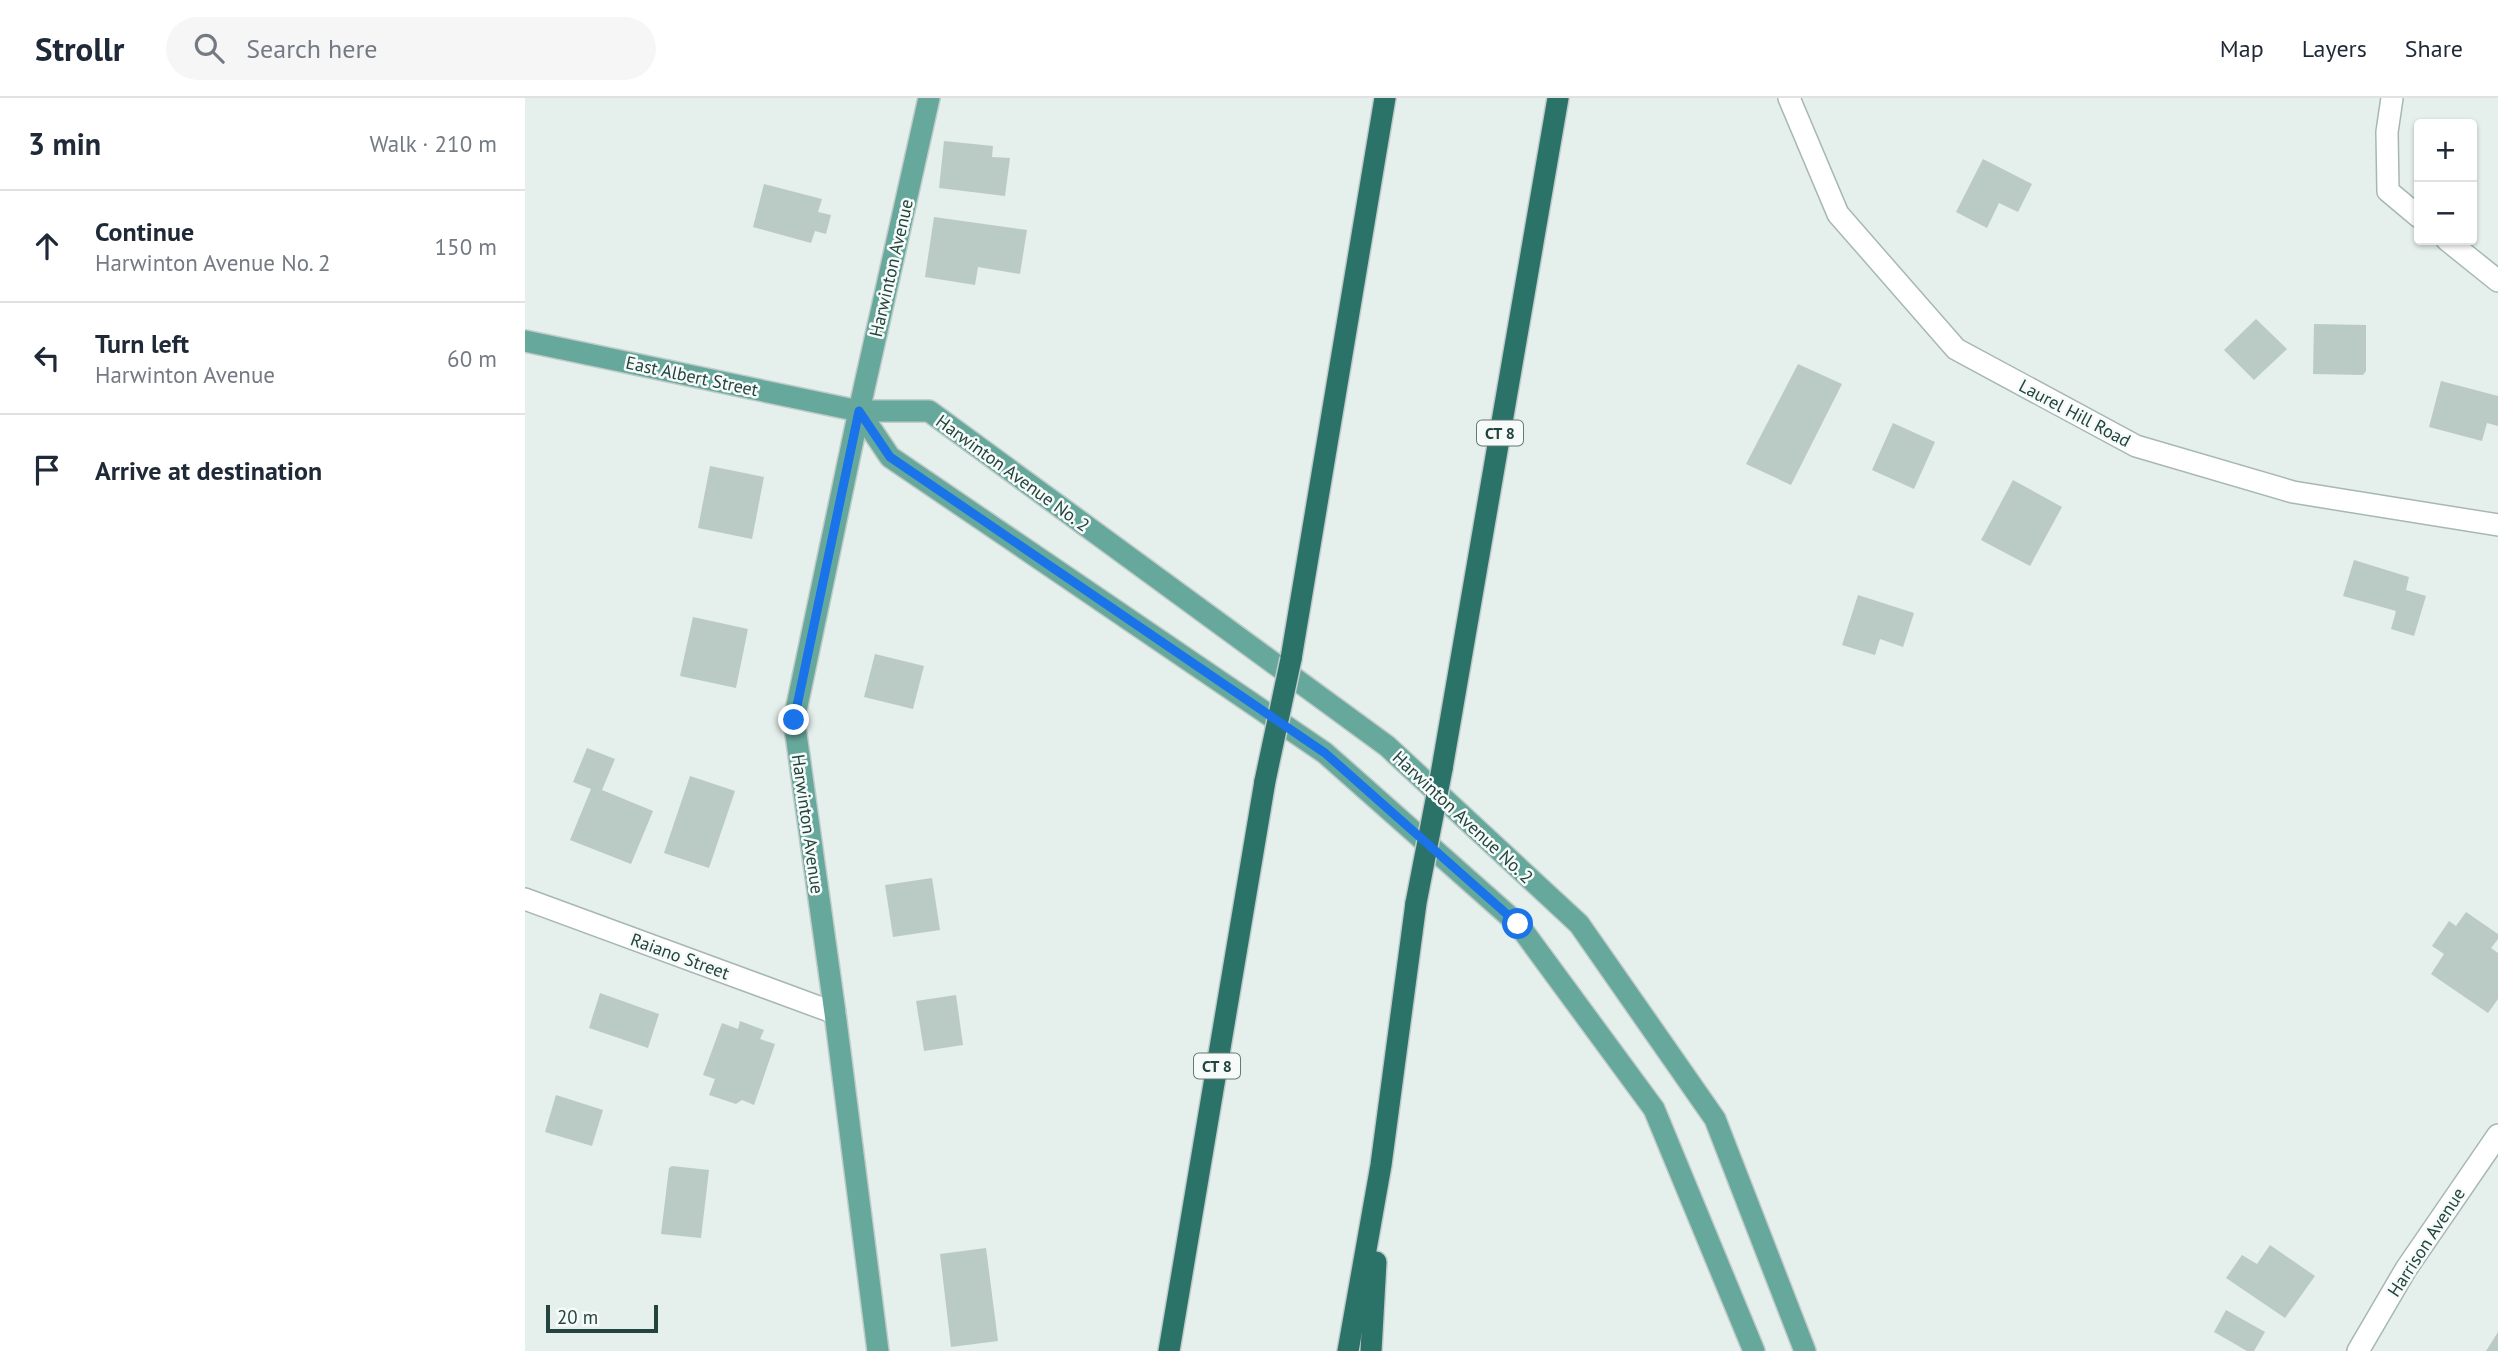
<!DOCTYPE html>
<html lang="en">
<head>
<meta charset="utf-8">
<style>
  :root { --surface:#fff; --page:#f6f6f7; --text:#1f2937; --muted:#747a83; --line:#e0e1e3 }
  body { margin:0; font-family:"PT Sans",sans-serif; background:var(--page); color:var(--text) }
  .controls { position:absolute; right:21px; top:21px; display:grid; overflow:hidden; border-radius:7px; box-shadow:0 2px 5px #0004 }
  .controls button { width:63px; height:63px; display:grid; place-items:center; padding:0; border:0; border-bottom:2px solid var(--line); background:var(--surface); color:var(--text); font:35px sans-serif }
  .scale { position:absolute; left:21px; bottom:18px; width:112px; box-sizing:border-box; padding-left:7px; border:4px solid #22443d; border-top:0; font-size:19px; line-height:24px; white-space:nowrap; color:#22443d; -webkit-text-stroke:5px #f6fbf9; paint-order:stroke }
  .stop { position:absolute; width:21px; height:21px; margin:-16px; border:5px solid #1a73e8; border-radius:50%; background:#fff }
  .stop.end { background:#1a73e8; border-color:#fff; box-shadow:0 2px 7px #0008 }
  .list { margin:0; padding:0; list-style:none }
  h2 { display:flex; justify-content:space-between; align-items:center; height:91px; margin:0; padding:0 28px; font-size:30px }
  h2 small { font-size:23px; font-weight:400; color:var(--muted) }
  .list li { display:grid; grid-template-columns:46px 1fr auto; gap:21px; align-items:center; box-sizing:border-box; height:112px; padding:0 28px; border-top:2px solid var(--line) }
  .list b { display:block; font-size:26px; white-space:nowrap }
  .list p { margin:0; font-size:23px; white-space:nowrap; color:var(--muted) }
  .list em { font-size:23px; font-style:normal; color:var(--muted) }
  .icon { flex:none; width:38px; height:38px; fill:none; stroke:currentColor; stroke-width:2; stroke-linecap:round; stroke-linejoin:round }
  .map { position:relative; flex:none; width:1973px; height:1253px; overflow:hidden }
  header { display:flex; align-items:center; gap:42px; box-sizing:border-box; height:98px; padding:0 35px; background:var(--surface); border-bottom:2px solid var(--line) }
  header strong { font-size:33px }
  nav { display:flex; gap:38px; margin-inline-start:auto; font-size:24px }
  .search { width:490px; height:63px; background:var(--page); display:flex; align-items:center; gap:18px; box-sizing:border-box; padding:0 24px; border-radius:38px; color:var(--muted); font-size:26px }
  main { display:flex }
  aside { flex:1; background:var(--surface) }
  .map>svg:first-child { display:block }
  .building { fill:#bacbc5 }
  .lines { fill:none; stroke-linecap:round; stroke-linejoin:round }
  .minor-casing { stroke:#a7b8b4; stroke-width:24 }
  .major-casing { stroke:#c1cbc9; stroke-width:24 }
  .highway-casing { stroke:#c1cbc9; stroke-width:24 }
  .minor { stroke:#fff; stroke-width:21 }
  .major { stroke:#66a99c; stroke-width:21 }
  .highway { stroke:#2b7369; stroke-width:21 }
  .highway-bridge-casing { stroke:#c1cbc9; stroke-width:24; stroke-linecap:butt }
  .highway-bridge { stroke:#2b7369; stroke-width:21 }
  .route { stroke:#1a73e8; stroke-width:9 }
  .labels { text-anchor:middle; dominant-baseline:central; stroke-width:5; stroke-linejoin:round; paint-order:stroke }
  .shield { fill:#f6fbf9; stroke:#627b75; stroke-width:2 }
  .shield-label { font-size:16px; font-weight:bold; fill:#22443d }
  .street-label { font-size:18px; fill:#22443d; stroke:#f6fbf9 }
</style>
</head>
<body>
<header>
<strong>Strollr</strong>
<div class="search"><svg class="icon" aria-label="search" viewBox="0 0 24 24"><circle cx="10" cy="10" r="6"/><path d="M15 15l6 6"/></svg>Search here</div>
<nav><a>Map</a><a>Layers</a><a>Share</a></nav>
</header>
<main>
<aside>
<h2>3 min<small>Walk · 210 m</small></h2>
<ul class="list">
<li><svg class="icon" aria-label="ahead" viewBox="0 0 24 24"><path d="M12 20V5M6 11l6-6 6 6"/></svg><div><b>Continue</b><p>Harwinton Avenue No. 2</p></div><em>150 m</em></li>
<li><svg class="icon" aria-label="left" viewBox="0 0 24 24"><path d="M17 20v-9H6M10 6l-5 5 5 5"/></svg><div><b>Turn left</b><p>Harwinton Avenue</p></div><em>60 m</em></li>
<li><svg class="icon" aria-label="arrive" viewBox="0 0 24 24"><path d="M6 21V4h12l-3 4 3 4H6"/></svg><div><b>Arrive at destination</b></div></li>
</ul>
</aside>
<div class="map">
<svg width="1973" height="1253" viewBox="0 0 1973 1253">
  <rect width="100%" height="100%" fill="#e5efec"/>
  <g class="building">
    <path d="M419,43L468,48L467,59L485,60L480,98L414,90Z"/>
    <path d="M1458,61L1507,86L1493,114L1474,105L1462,130L1431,114Z"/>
    <path d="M239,86L297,101L293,114L306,117L301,136L290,133L286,145L228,129Z"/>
    <path d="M409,119L502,132L495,176L453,169L450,187L400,179Z"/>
    <path d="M1731,221L1762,251L1729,282L1699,252Z"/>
    <path d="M1789,226L1841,227V273L1838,277L1788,276Z"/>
    <path d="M1273,266L1317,286L1266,387L1221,366Z"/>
    <path d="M1916,283L1973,298V328L1962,325L1957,343L1904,329Z"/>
    <path d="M1368,325L1410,344L1389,391L1347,372Z"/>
    <path d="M185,368L239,379L227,441L173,430Z"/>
    <path d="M1488,382L1537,409L1505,468L1456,442Z"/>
    <path d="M1829,462L1884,479L1881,492L1901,498L1889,538L1866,531L1871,513L1818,498Z"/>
    <path d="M1333,497L1389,515L1378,549L1355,541L1350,557L1317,547Z"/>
    <path d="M168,519L223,531L211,590L155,578Z"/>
    <path d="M350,556L399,568L388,611L339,599Z"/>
    <path d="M62,650L90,661L77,692L128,713L106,766L45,742L66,691L48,684Z"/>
    <path d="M165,678L210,693L184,770L139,755Z"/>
    <path d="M407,780L415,832L368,839L360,787Z"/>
    <path d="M1941,814L1973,836V841L1966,850L1973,855V901L1963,915L1906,876L1919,856L1907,848L1924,823L1931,828Z"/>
    <path d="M75,895L134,916L123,950L64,930Z"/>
    <path d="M431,897L438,947L399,953L391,903Z"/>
    <path d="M215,923L239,932L235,941L250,946L229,1007L217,1002L211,1006L184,997L190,981L178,977L197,925L213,931Z"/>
    <path d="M31,997L78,1012L67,1048L20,1034Z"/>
    <path d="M147,1068L184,1072L176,1140L136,1136L144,1070Z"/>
    <path d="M1745,1147L1790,1178L1760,1220L1701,1180L1717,1157L1732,1166Z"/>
    <path d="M461,1150L473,1243L426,1249L415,1156Z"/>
    <path d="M1701,1212L1740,1234L1729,1253H1722L1689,1234Z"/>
    <path d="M1973,1234V1253H1961Z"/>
  </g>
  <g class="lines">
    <g class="minor-casing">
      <g id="minor">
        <path d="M1264,0L1313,116L1431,251L1611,348L1768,394L1973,427"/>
        <path d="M1867,0L1862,34L1863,93L1894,119"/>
        <path d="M1922,142L1973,183"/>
        <path d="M0,801L310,915"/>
        <path d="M1833,1253L1881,1171L1973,1037"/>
      </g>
    </g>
    <g class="major-casing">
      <g id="major">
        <path d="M0,243L334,313H404L862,648L1054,826L1190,1021L1280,1253"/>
        <path d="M334,313L365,359L800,655L993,826L1129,1011L1229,1253"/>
        <path d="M353,1253L310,915L269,622L334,313L404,0"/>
      </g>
    </g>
    <g class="highway-casing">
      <g id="highway">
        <path d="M766,561L860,0"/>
        <path d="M917,671L1033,0"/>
        <path d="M644,1253L740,683"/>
        <path d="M823,1253L856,1067L891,805"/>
        <path d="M846,1253L851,1164"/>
      </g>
    </g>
    <use href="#minor" class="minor"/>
    <use href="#major" class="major"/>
    <use href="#highway" class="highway"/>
    <g class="highway-bridge-casing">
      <g id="highway-bridge">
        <path d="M740,683L766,561"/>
        <path d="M891,805L917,671"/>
      </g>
    </g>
    <use href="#highway-bridge" class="highway-bridge"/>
  </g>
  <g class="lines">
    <path class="route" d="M269,622L334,313L365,359L800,655L993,826"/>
  </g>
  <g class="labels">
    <g class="shield">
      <rect x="952" y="322.5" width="46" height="25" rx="5"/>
      <rect x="669" y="955.5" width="46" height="25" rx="5"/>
    </g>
    <g class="shield-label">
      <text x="975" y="335">CT 8</text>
      <text x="692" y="968">CT 8</text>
    </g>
    <g class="street-label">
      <text transform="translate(366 170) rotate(-77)">Harwinton Avenue</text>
      <text transform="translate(167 278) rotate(12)">East Albert Street</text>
      <text transform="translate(1550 315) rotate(28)">Laurel Hill Road</text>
      <text transform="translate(488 375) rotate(36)">Harwinton Avenue No. 2</text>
      <text transform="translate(938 719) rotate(43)">Harwinton Avenue No. 2</text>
      <text transform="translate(283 726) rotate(82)">Harwinton Avenue</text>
      <text transform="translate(155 858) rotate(20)">Raiano Street</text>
      <text transform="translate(1901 1144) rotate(-57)">Harrison Avenue</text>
    </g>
  </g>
</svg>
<div class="controls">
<button>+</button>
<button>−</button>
</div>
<div class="scale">20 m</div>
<div class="stop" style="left:993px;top:826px"></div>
<div class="stop end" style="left:269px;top:622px"></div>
</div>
</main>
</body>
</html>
